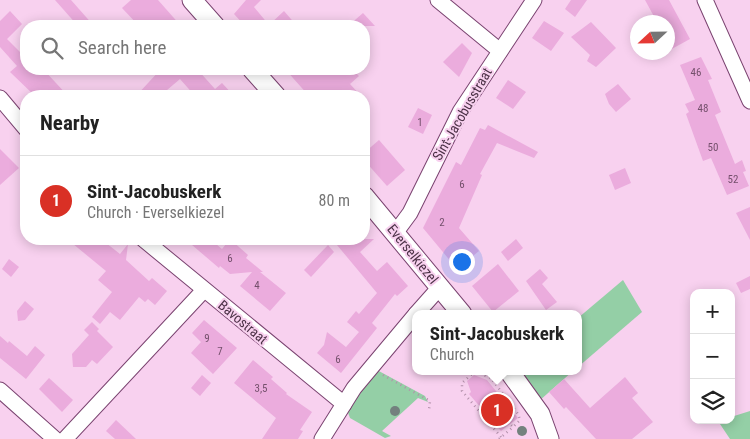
<!DOCTYPE html>
<html lang="en">
<head>
<meta charset="utf-8">
<style>
  :root { --surface:#fff; --page:#f6f6f6; --text:#222; --muted:#767676; --line:#e0e0e0; --accent:#d93025 }
  body { margin:0; font-family:"Roboto Condensed",sans-serif; background:var(--page); color:var(--text) }
  .controls { position:absolute; right:15px; bottom:15px; display:grid; overflow:hidden; border-radius:10px; box-shadow:0 2px 12px #0003 }
  .controls button { width:45px; height:45px; display:grid; place-items:center; padding:0; border:0; border-bottom:1px solid var(--line); background:var(--surface); color:var(--text); font:25px sans-serif }
  .compass { position:absolute; left:630px; top:15px; width:45px; height:45px; border-radius:50%; background:var(--surface); box-shadow:0 2px 12px #0003; rotate:248deg }
  .you { position:absolute; left:461px; top:261px; width:18px; height:18px; margin:-12px; border:4px solid #fff; border-radius:50%; background:#1a73e8; box-shadow:0 0 0 8px #1a73e833 }
  .badge { display:grid; place-items:center; width:32px; height:32px; border-radius:50%; background:var(--accent); color:#fff; font-size:16px; font-weight:700 }
  .pin { position:absolute; translate:-50% -50%; border:2px solid #fff; box-shadow:0 1px 5px #0006 }
  .popup { position:absolute; left:412px; top:310px; width:170px; height:65px; box-sizing:border-box; display:grid; place-content:center; border-radius:10px; background:var(--surface); filter:drop-shadow(0 1px 4px #0005); font-size:16px; white-space:nowrap; color:var(--muted) }
  .popup b { font-size:19px; color:var(--text) }
  .popup::after { content:''; position:absolute; left:50%; top:100%; margin-left:-10px; border:10px solid transparent; border-top-color:var(--surface) }
  .list { margin:0; padding:0; list-style:none }
  h2 { display:flex; justify-content:space-between; align-items:center; height:65px; margin:0; padding:0 20px; font-size:21px }
  h2 small { font-size:16px; font-weight:400; color:var(--muted) }
  .list li { display:grid; grid-template-columns:32px 1fr auto; gap:15px; align-items:center; box-sizing:border-box; height:90px; padding:0 20px; border-top:1px solid var(--line) }
  .list b { display:block; font-size:19px; white-space:nowrap }
  .list p { margin:0; font-size:16px; white-space:nowrap; color:var(--muted) }
  .list em { font-size:16px; font-style:normal; color:var(--muted) }
  .icon { flex:none; width:28px; height:28px; fill:none; stroke:currentColor; stroke-width:2; stroke-linecap:round; stroke-linejoin:round }
  .map { position:relative; flex:none; width:750px; height:439px; overflow:hidden }
  .search { position:absolute; background:var(--surface); box-shadow:0 2px 12px #0003; left:20px; top:20px; width:350px; height:55px; display:flex; align-items:center; gap:12px; box-sizing:border-box; padding:0 18px; border-radius:20px; color:var(--muted); font-size:19px }
  .panel { position:absolute; background:var(--surface); box-shadow:0 2px 12px #0003; left:20px; top:90px; width:350px; height:155px; border-radius:20px }
  .map>svg:first-child { display:block }
  .green { fill:#94cfa6 }
  .building { fill:#ebacdd }
  .lines { fill:none; stroke-linecap:round; stroke-linejoin:round }
  .minor-casing { stroke:#7a4370; stroke-width:17 }
  .tertiary-casing { stroke:#7a4370; stroke-width:21 }
  .path { stroke:#b290aa; stroke-width:2.5; stroke-dasharray:1 4; stroke-linecap:butt }
  .minor { stroke:#fff; stroke-width:15 }
  .tertiary { stroke:#fff; stroke-width:19 }
  .tree { fill:#73817e }
  .labels { text-anchor:middle; dominant-baseline:central; stroke-width:4; stroke-linejoin:round; paint-order:stroke }
  .number-label { font-size:11px; fill:#74506c }
  .street-label { font-size:14px; fill:#4c3247; stroke:#f8d1ef }
</style>
</head>
<body>
<div class="map">
<svg width="750" height="439" viewBox="0 0 750 439">
  <rect width="100%" height="100%" fill="#f8d1ef"/>
  <g class="green">
    <path d="M623,280L642,312L578,367V318Z"/>
    <path d="M377,370L425,396L428,402L418,398L382,431L391,436L385,438L350,418L347,410Z"/>
    <path d="M516,371H573L539,401Z"/>
    <path d="M750,411V439H730L718,421L731,420V417Z"/>
  </g>
  <g class="building">
    <path d="M55,0H71L94,26H78Z"/>
    <path d="M131,0H158L181,26H139L122,8Z"/>
    <path d="M246,0H261L254,7L269,25L284,11L297,26H245L234,14Z"/>
    <path d="M571,0H587L575,17L565,9Z"/>
    <path d="M645,0H669L690,39L668,51V22H657Z"/>
    <path d="M10,11L22,24L7,39L26,58V69H43L68,96H35L10,72L17,66L0,47V21Z"/>
    <path d="M363,13L375,26H348Z"/>
    <path d="M544,21L564,33L551,51L532,38Z"/>
    <path d="M591,22L616,48L596,67L587,61L590,55L571,37Z"/>
    <path d="M462,43L472,53L459,77L443,62Z"/>
    <path d="M701,57L712,79L708,80L721,112L715,115L735,164L742,160L746,171L743,172L749,186L727,195L711,158L703,161L686,114L689,112L685,104L695,100L680,65Z"/>
    <path d="M161,69H197L215,89L222,83L234,96H195L180,79L160,96H136Z"/>
    <path d="M285,69H352L359,76L350,84L361,96H309Z"/>
    <path d="M508,80L526,92L513,109L496,98Z"/>
    <path d="M618,84L631,99L616,112L609,104L605,94Z"/>
    <path d="M418,108L432,115L423,134L408,127Z"/>
    <path d="M488,125L538,152L534,158L497,143L480,174L482,175L459,228L479,251L457,269L423,228L456,162L461,165L480,128L485,130Z"/>
    <path d="M379,140L405,170L387,186L364,160V153Z"/>
    <path d="M0,149L19,168L0,185Z"/>
    <path d="M625,168L631,183L615,190L609,175Z"/>
    <path d="M750,207V240L736,213Z"/>
    <path d="M67,239H101L120,254L128,244L126,260L149,281L152,278L167,291L155,305L148,299L145,302L139,297L120,320L110,312L100,324L92,317L112,292L98,280L106,271Z"/>
    <path d="M185,239H210L222,249L230,239L248,255L246,258L263,272H260L286,293L270,311L240,286L252,272L230,274L220,266L219,268Z"/>
    <path d="M332,239H374L360,252L377,271L387,262L408,286L397,296L395,294L372,323L377,328L341,373L317,353L324,345L327,332L346,347L359,332L347,322L356,311L359,314L377,293Z"/>
    <path d="M516,239L523,248L508,261L501,252Z"/>
    <path d="M328,245L334,252L311,277L304,270Z"/>
    <path d="M9,259L19,267L11,277L2,269Z"/>
    <path d="M498,264L519,291L493,312L472,286Z"/>
    <path d="M540,269L548,278L542,284L557,302L546,310L526,281Z"/>
    <path d="M750,276V289L741,293L736,283Z"/>
    <path d="M25,301L34,309L25,320L18,321L17,311Z"/>
    <path d="M204,320L237,348L213,374L191,353L201,342L192,333Z"/>
    <path d="M92,322L99,329L97,331L113,347L97,364L92,360L86,367H73L72,354L89,335L84,330Z"/>
    <path d="M0,336L8,343L9,341L27,356L35,346L45,355L26,379L0,358Z"/>
    <path d="M253,360L273,377L271,379L287,393L286,394L312,412L300,430L303,431L298,439H262L276,418L234,383Z"/>
    <path d="M202,375L211,383L200,396L191,388Z"/>
    <path d="M474,375L487,380L518,418L501,431L469,394L471,392L467,381Z"/>
    <path d="M625,377L638,393L632,398L653,422L632,439H596L566,407L564,409L549,392L564,379L590,408Z"/>
    <path d="M49,378L73,400L62,412L39,389Z"/>
    <path d="M116,420L136,439H115L106,431Z"/>
  </g>
  <g class="lines">
    <g class="minor-casing">
      <g id="minor">
        <path d="M438,0L500,51"/>
        <path d="M705,0L750,101"/>
        <path d="M0,98L26,129"/>
        <path d="M396,232L410,213L460,112L534,0"/>
        <path d="M143,239L344,404"/>
        <path d="M416,314L440,287"/>
        <path d="M0,390L55,439"/>
        <path d="M65,439L204,290"/>
        <path d="M322,439L354,388L416,314"/>
      </g>
    </g>
    <g class="tertiary-casing">
      <g id="tertiary">
        <path d="M192,0L215,26"/>
        <path d="M252,69L276,96"/>
        <path d="M364,196L462,314"/>
        <path d="M509,371L540,414L549,439"/>
      </g>
    </g>
    <g class="path">
      <path d="M383,375L430,401L429,410"/>
      <path d="M501,437L462,391V383L472,374L479,373L491,378L518,414L520,420L513,427"/>
      <path d="M499,439L513,427L510,424"/>
    </g>
    <use href="#minor" class="minor"/>
    <use href="#tertiary" class="tertiary"/>
  </g>
  <g class="tree">
    <circle cx="395" cy="411" r="5"/>
    <circle cx="522" cy="431" r="5"/>
  </g>
  <g class="labels">
    <g class="number-label">
      <text x="696" y="72">46</text>
      <text x="703" y="108">48</text>
      <text x="420" y="122">1</text>
      <text x="713" y="147">50</text>
      <text x="733" y="179">52</text>
      <text x="462" y="184">6</text>
      <text x="442" y="222">2</text>
      <text x="230" y="258">6</text>
      <text x="257" y="285">4</text>
      <text x="207" y="338">9</text>
      <text x="220" y="351">7</text>
      <text x="338" y="359">6</text>
      <text x="261" y="388">3,5</text>
    </g>
    <g class="street-label">
      <text transform="translate(462 114) rotate(-60)">Sint-Jacobusstraat</text>
      <text transform="translate(413 254) rotate(51)">Everselkiezel</text>
      <text transform="translate(243 322) rotate(40)">Bavostraat</text>
    </g>
  </g>
</svg>
<div class="controls">
<button>+</button>
<button>−</button>
<button><svg class="icon" aria-label="layers" viewBox="0 0 24 24"><path d="M12 4l9 5-9 5-9-5zM3 14l9 5 9-5"/></svg></button>
</div>
<svg class="compass" viewBox="-18 -18 36 36"><path d="M0-13l5 13h-10z" fill="#e53935"/><path d="M0 13l5-13h-10z" fill="#767676"/></svg>
<div class="you"></div>
<div class="pin badge" style="left:497px;top:410px">1</div>
<div class="popup"><b>Sint-Jacobuskerk</b>Church</div>
<div class="search"><svg class="icon" aria-label="search" viewBox="0 0 24 24"><circle cx="10" cy="10" r="6"/><path d="M15 15l6 6"/></svg>Search here</div>
<section class="panel">
<h2>Nearby<small></small></h2>
<ul class="list">
<li><span class="badge">1</span><div><b>Sint-Jacobuskerk</b><p>Church · Everselkiezel</p></div><em>80 m</em></li>
</ul>
</section>
</div>
</body>
</html>
